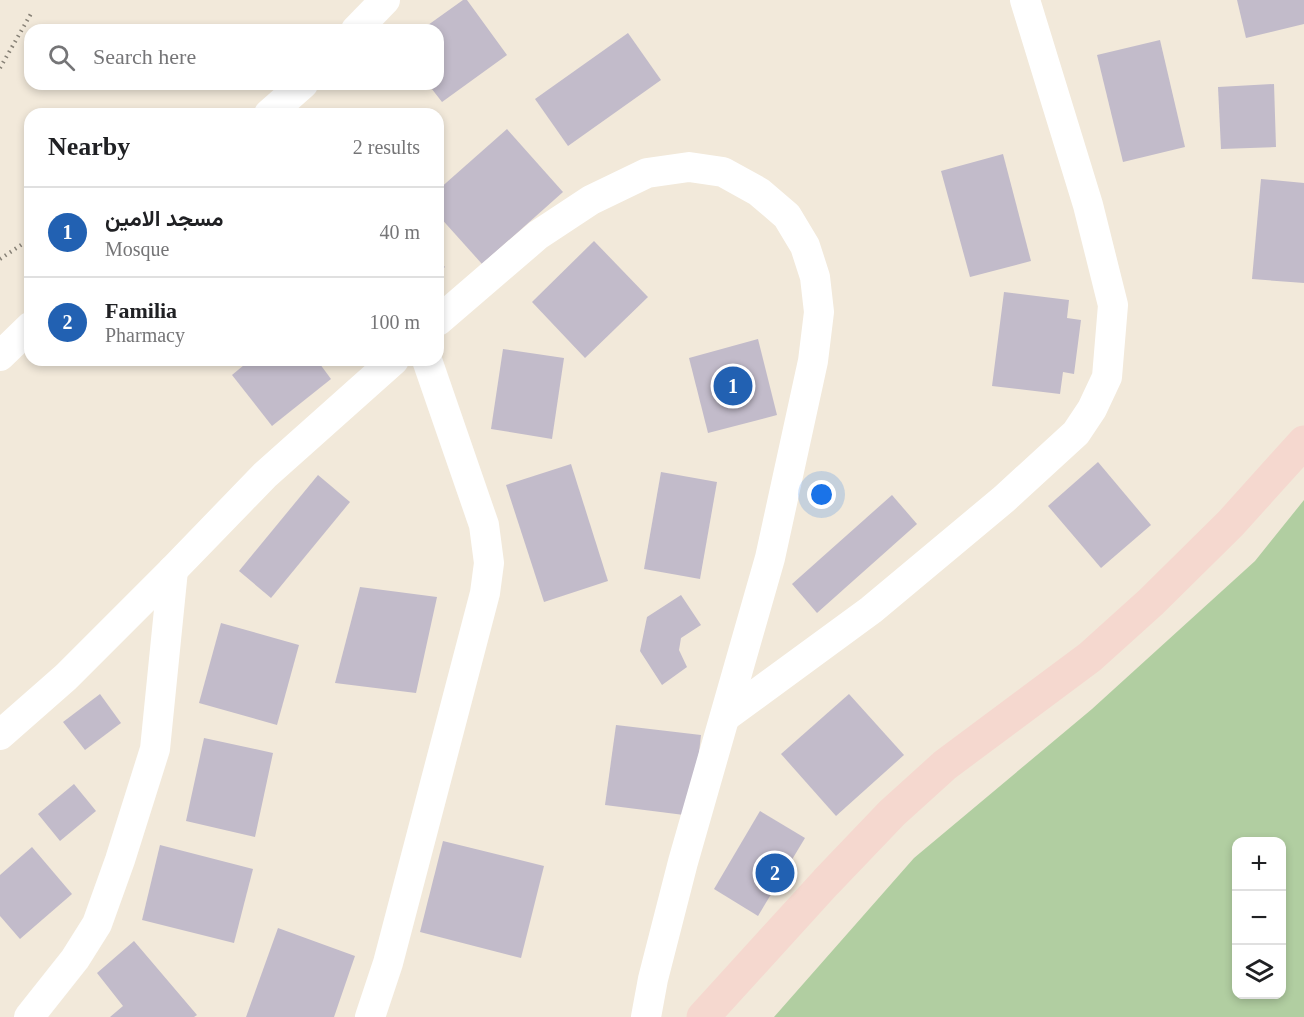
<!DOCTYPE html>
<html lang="en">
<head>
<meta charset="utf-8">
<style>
  :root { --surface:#fff; --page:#f2f2f2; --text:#202124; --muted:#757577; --line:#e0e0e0; --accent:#2261b2 }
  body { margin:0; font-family:"Times New Roman",Vazirmatn,serif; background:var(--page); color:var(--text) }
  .controls { position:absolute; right:18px; bottom:18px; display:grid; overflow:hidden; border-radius:12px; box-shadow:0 3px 9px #0003 }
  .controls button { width:54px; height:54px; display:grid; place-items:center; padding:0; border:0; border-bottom:2px solid var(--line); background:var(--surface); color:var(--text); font:30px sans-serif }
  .you { position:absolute; left:822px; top:495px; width:21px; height:21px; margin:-15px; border:4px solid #fff; border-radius:50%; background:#1a73e8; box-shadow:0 0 0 9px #1a73e833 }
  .badge { display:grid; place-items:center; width:39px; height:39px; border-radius:50%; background:var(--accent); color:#fff; font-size:20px; font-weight:700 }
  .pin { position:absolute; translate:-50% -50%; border:3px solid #fff; box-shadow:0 2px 6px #0006 }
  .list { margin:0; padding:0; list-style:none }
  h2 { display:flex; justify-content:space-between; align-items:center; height:78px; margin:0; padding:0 24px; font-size:26px }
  h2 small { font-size:20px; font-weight:400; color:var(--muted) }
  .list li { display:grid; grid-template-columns:39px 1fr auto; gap:18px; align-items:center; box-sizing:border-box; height:90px; padding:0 24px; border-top:2px solid var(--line) }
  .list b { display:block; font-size:22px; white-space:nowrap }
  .list p { margin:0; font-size:20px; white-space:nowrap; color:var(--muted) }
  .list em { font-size:20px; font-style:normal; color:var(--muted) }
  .icon { flex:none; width:33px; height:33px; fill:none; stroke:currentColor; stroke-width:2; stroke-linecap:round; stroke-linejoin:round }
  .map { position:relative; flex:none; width:1304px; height:1017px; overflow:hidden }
  .search { position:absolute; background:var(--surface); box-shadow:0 3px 9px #0003; left:24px; top:24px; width:420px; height:66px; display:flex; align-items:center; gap:15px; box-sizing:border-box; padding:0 21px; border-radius:18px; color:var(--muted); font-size:22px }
  .panel { position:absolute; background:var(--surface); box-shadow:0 3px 9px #0003; left:24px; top:108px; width:420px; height:258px; border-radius:18px }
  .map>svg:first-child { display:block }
  .green { fill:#b1cea1; fill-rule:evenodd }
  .building { fill:#c2bbca }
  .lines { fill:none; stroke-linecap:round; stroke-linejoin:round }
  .path { stroke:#878176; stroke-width:4; stroke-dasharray:1.5 4.5; stroke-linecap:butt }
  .street { stroke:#fff; stroke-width:30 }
  .secondary { stroke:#f5d8cf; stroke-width:33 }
</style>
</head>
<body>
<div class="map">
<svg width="1304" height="1017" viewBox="0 0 1304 1017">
  <rect width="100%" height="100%" fill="#f2e9da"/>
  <path class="green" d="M1304,500V1017H774L914,858L1092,709L1255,561ZM1236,842H1282V994H1236Z"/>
  <g class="building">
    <path d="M463,0H467L507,55L442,102L428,84H438V30H421Z"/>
    <path d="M1237,0H1304V24L1246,38Z"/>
    <path d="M628,33L661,80L568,146L535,99Z"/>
    <path d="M1160,40L1185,147L1123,162L1097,55Z"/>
    <path d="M1274,84L1276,147L1221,149L1218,87Z"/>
    <path d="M507,129L563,192L482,264L438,215V190Z"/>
    <path d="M1003,154L1031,261L970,277L941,171Z"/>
    <path d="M1261,179L1304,183V283L1252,279Z"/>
    <path d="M594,241L648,297L585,358L532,302Z"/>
    <path d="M438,259L445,267L438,273Z"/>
    <path d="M1004,292L1069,300L1067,318L1081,320L1074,374L1063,372L1060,394L992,386Z"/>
    <path d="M758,339L777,415L708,433L689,358Z"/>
    <path d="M503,349L564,358L552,439L491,429Z"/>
    <path d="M250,360H317L331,379L272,426L232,375Z"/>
    <path d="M1098,462L1151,525L1101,568L1048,506Z"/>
    <path d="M571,464L608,581L544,602L506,485Z"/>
    <path d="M661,472L717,482L700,579L644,569Z"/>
    <path d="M318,475L350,502L271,598L239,571Z"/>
    <path d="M892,495L917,524L817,613L792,584Z"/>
    <path d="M360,587L437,597L416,693L335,683Z"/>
    <path d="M681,595L701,625L681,638L679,650L687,667L662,685L640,651L647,617Z"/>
    <path d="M221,623L299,645L277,725L199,703Z"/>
    <path d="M100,694L121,723L85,750L63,722Z"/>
    <path d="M849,694L904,755L836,816L781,754Z"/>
    <path d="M616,725L701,735L692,816L605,805Z"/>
    <path d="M204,738L273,753L255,837L186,821Z"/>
    <path d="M74,784L96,811L60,841L38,814Z"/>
    <path d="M760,811L805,838L758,916L714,889Z"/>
    <path d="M443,841L544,866L521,958L420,932Z"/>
    <path d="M160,845L253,869L234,943L142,920Z"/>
    <path d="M32,847L72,894L20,939L0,916V875Z"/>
    <path d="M278,928L355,956L334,1017H246Z"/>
    <path d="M134,941L197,1015L194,1017H110L123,1006L97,973Z"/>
  </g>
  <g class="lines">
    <g class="path">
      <path d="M0,68L32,12"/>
      <path d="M0,259L30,239"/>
    </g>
    <g class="street">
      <path d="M356,30L385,0"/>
      <path d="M269,114L303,84"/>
      <path d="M438,321L538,235L591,200L647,173L689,167L723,172L759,192L787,216L805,246L815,277L819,312L813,361L770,558L683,862L653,979L646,1017"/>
      <path d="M0,356L30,327"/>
      <path d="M725,717L871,610L1004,499L1076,433L1092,409L1107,377L1113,305L1088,205L1025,0"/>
      <path d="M0,735L66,677L173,570L265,475L394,360"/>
      <path d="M29,1017L75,959L97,924L120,860L155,749L173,570"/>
      <path d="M370,1017L388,963L485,593L489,563L484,525L427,360"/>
    </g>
    <path class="secondary" d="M703,1017L826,882L892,813L945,765L1090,657L1151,602L1231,523L1304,442"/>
  </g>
</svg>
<div class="controls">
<button>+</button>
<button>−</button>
<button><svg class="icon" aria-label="layers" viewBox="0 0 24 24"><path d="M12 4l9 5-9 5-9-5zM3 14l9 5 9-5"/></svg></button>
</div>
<div class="you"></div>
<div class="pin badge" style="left:733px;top:386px">1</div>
<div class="pin badge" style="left:775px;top:873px">2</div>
<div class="search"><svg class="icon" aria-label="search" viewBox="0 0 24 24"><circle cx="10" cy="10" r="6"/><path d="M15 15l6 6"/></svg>Search here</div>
<section class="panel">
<h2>Nearby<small>2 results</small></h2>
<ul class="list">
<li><span class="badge">1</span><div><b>مسجد الامين</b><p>Mosque</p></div><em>40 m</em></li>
<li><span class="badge">2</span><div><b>Familia</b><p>Pharmacy</p></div><em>100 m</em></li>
</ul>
</section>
</div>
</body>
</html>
